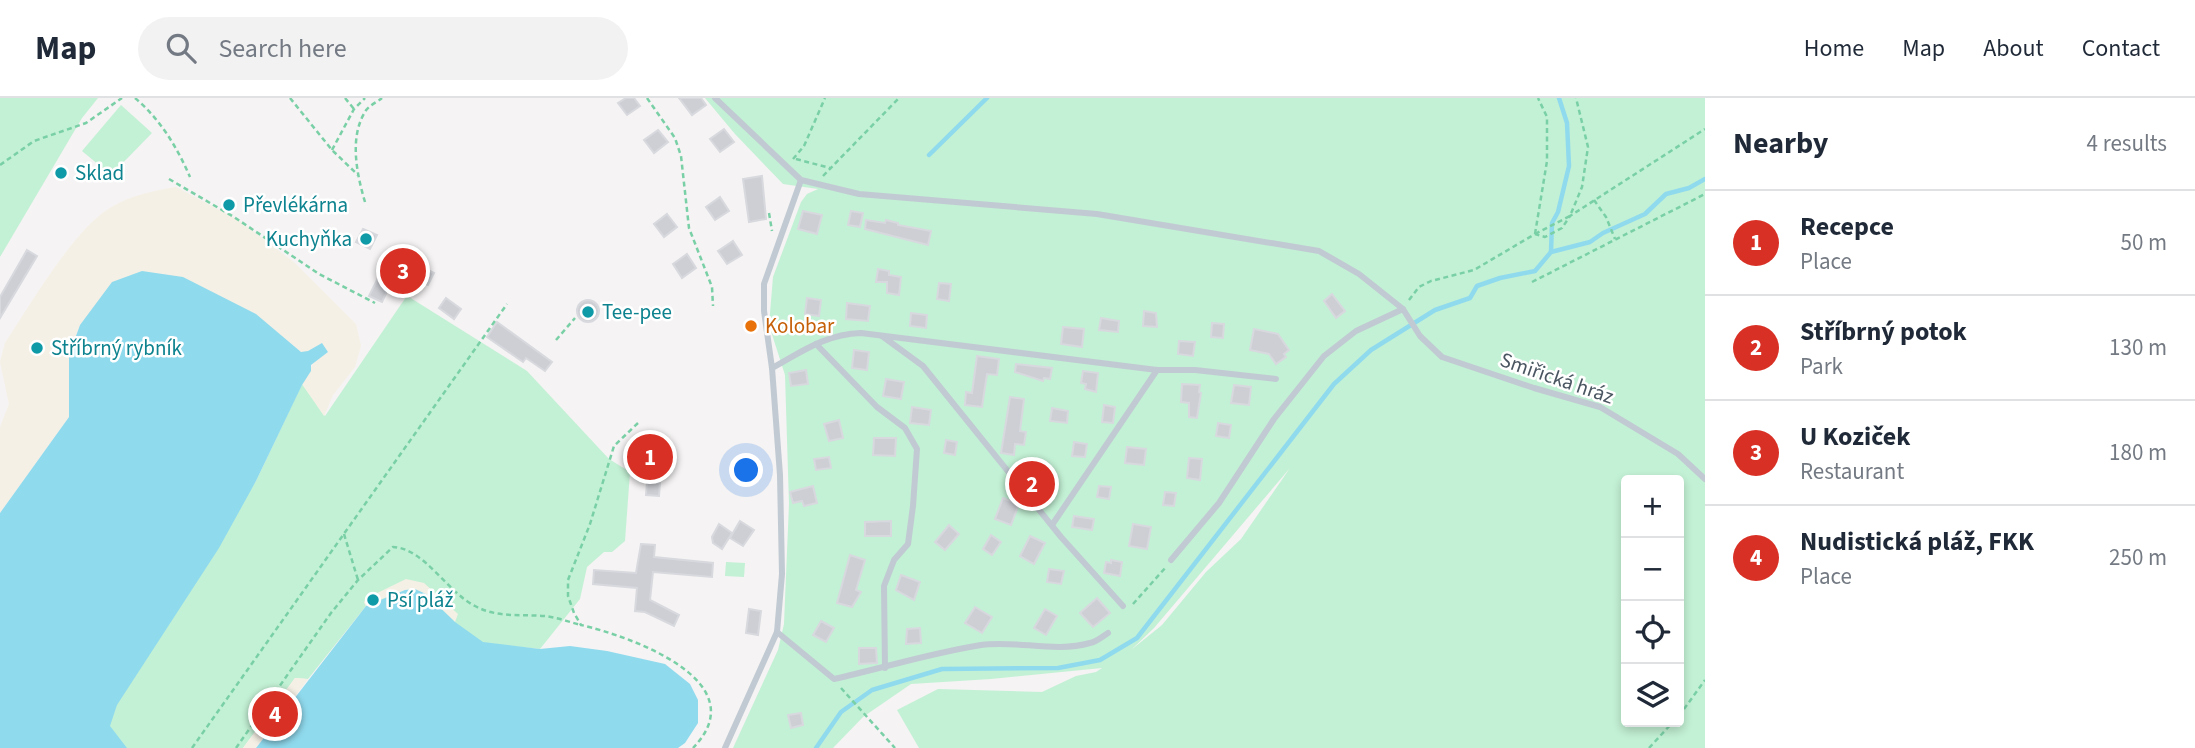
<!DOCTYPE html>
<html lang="en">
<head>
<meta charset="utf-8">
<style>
  :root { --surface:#fff; --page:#f2f2f3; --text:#1f2937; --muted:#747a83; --line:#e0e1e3; --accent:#d93025 }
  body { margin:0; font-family:"Source Sans 3",sans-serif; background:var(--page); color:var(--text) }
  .controls { position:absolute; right:21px; bottom:21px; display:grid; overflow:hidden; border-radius:7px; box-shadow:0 4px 10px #0003 }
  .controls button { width:63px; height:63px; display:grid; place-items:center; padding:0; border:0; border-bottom:2px solid var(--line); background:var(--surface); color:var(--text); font:35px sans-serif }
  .you { position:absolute; left:747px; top:373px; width:24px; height:24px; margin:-18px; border:5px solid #fff; border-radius:50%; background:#1a73e8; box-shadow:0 0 0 10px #1a73e833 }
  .badge { display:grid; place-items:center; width:46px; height:46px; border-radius:50%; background:var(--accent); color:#fff; font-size:23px; font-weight:700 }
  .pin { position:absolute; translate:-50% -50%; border:4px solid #fff; box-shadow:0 2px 7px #0006 }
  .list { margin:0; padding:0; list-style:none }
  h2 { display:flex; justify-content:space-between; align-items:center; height:91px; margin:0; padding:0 28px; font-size:30px }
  h2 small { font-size:23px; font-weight:400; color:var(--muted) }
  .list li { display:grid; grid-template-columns:46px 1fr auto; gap:21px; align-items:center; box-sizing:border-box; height:105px; padding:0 28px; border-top:2px solid var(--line) }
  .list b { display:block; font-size:26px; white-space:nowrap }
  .list p { margin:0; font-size:23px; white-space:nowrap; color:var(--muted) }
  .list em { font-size:23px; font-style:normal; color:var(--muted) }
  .icon { flex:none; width:38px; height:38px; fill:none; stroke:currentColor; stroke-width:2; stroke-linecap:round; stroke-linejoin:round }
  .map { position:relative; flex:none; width:1705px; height:650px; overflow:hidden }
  header { display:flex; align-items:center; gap:42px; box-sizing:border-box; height:98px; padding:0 35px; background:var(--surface); border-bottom:2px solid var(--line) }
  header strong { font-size:33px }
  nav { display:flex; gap:38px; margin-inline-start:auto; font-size:24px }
  .search { width:490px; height:63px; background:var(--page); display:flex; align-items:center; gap:18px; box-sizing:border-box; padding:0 24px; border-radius:38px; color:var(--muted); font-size:26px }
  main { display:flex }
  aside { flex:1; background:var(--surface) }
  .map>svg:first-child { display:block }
  .green { fill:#c3f1d5; fill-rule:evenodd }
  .sand { fill:#f5f0e5 }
  .water { fill:#90daee }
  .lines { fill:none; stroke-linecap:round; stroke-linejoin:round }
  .stream { stroke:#90daee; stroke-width:4.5 }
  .building { fill:#cdcfd5; stroke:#d7d9de; stroke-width:2 }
  .path { stroke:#7ad0a6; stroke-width:2.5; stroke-dasharray:5 3.5; stroke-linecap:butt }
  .service { stroke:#c1cad2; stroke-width:6 }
  .culture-dot { fill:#0f9aa8; stroke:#fff; stroke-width:2.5 }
  .food-dot { fill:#e8710a; stroke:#fff; stroke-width:2.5 }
  .labels { text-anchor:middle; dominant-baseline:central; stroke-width:5; stroke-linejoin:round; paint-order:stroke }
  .culture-label { font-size:21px; fill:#0d838f; stroke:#fff; text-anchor:start }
  .food-label { font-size:21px; fill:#c56008; stroke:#fff; text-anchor:start }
  .street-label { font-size:21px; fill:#4a5661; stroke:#fff }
</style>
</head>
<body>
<header>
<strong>Map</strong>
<div class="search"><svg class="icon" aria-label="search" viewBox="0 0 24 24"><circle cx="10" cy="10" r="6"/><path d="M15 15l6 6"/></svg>Search here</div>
<nav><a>Home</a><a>Map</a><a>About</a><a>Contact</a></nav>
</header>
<main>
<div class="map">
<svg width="1705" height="650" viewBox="0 0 1705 650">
  <rect width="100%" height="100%" fill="#f5f3f3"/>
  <g class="green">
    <path d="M0,0H98L82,20L0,159Z"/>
    <path d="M705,0H1705V650H919L897,612L938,591L1042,594L1076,578L1096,574L1102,570L991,581L911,586L863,619L833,650H733L778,552L784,526L789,406L785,277L769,227L773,179L801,104L807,96L818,91L783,86L735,36ZM1290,370L1241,441L1206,474L1162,527L1131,552L1154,530ZM1626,382H1679V624H1626Z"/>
    <path d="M121,7L152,35L111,77L82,53Z"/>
    <path d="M406,199H409L527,273L609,361L630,374L625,443L612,454H604L587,469L580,501L540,551L480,545L364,504L366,508L308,581L295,580L243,650H124L107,629L114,608L256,383L302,286L325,318Z"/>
    <path d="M726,464L745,465L744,479L725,478Z"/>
  </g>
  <g class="sand">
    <path d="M176,89L238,122L295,165L356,226L361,248L355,269L333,297L324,318L302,286L314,264L328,254H301L285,241L183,179L80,227L69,257V319L0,415V329L9,306L0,264L5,245C29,209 74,131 110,110C131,97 153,93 176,89Z"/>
    <path d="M406,481L424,485L458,516L455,524C415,486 417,486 366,508L364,504L367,500Z"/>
    <path d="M295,580L308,581L256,650H243Z"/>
  </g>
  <g class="water">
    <path d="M142,173L183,179L256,216L301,254L308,253L322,245L328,254L311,267V273L302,287L256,383L219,450L117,607L110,628L127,650H0V415L69,319V257L80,227L112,184Z"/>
    <path d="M415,491L426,496L455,524L483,544L540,551L570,548L607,553L665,566L690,586L698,602V625L685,645L678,650H256L366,508L405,492Z"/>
  </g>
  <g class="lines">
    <g class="stream">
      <path d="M929,57L987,0"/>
      <path d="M1551,154L1552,125L1558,114L1569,68L1567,25L1559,0"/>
      <path d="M816,650L841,614L872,592L942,571L1058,570L1100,562L1137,540L1334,286L1371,252L1435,212L1470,200L1477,188L1500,180L1535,173L1551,154L1590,144L1603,135L1645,116L1666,96L1689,90L1705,81"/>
    </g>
  </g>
  <g class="building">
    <path d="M626,0H634L640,8L627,17L618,5Z"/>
    <path d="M679,0H701L706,7L692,17Z"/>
    <path d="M724,31L734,44L720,54L710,41Z"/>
    <path d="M658,32L668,44L654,55L644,42Z"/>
    <path d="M762,78L766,121L749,124L743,81Z"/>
    <path d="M720,99L729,113L715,122L706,109Z"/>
    <path d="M803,113L822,117L817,136L798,131Z"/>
    <path d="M851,113L863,115L860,129L848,127Z"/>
    <path d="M667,116L677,129L664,139L654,126Z"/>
    <path d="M866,122L885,125L886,122L898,125V127L931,133L928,147L865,131Z"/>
    <path d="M363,131L377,137L370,151L356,144Z"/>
    <path d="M733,143L742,157L727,166L718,153Z"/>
    <path d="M27,152L37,158L0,220V199Z"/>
    <path d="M390,156L405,163L406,161L434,175L428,187L412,180L405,191L391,185L382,204L369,198Z"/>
    <path d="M687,156L696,170L682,180L673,166Z"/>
    <path d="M878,171L889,173V177L901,179L899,197L887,195V184H876Z"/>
    <path d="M939,185L951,186L949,203L937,201Z"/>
    <path d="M1332,196L1345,213L1336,220L1324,203Z"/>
    <path d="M446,200L461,211L454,221L439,210Z"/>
    <path d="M807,200L821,202L819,218L805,216Z"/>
    <circle cx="588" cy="213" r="11"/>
    <path d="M847,205L870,208L868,223L846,221Z"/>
    <path d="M1144,213L1156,215L1157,229L1143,228Z"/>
    <path d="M911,215L927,217L926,230L910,228Z"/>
    <path d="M1101,220L1119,223L1118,234L1099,232Z"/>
    <path d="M497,224L552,264L545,273L526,260L523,264L487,239Z"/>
    <path d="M1212,225L1224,226L1223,240L1211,239Z"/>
    <path d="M1063,229L1084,231L1082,249L1061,246Z"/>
    <path d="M1254,231L1278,236L1289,252L1284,256L1286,259L1276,266L1269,256L1250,252Z"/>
    <path d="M1179,243L1195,244L1193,258L1178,256Z"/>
    <path d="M854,252L869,254L867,272L852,270Z"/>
    <path d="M977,258L999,261L997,277L987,276L982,309L965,307L966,294L972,295Z"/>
    <path d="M1016,266L1052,270L1050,281L1044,280L1043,283L1015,274Z"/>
    <path d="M806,272L808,286L791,288L789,275Z"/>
    <path d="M1083,273L1098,275L1096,294L1085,291L1086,286L1081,285Z"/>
    <path d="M886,281L904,284L901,301L883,298Z"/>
    <path d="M1182,286L1200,287L1199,294L1201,295L1197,320L1189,319V305L1181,304Z"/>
    <path d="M1234,287L1251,289L1249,307L1231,305Z"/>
    <path d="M1010,299L1024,301L1020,333L1026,334L1024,347L1015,346L1014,357L1001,355Z"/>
    <path d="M1104,307L1115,309L1113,325L1102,324Z"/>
    <path d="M912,309L931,312L929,327L910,325Z"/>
    <path d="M1052,310L1068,313L1067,325L1050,323Z"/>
    <path d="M839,322L843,340L829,343L824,326Z"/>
    <path d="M1218,325L1231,327L1229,340L1216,338Z"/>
    <path d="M874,340H896L895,358L873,357Z"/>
    <path d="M946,342L957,344L955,357L944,355Z"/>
    <path d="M1074,344L1087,346L1085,359L1072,358Z"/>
    <path d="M1127,349L1146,351L1144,367L1125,365Z"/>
    <path d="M829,359L831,370L816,372L814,361Z"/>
    <path d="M1189,360L1202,361L1200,382L1187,380Z"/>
    <path d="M1047,376L1057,377L1055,392L1044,389Z"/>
    <path d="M647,384L660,385L659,398L646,397Z"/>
    <path d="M813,388L817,405L804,408L802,403L793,405L790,394Z"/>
    <path d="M1099,388L1111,389L1109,401L1097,399Z"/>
    <path d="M1165,394L1176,395L1174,408L1163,407Z"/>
    <path d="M1003,400L1019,406L1011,427L995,421Z"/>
    <path d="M1074,418L1094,421L1092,432L1072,429Z"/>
    <path d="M740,423L754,432L743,448L730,440Z"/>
    <path d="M891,423V438H865V424Z"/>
    <path d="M719,426L732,435L722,451L713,445L712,439Z"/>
    <path d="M1133,426L1151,429L1147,451L1129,448Z"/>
    <path d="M949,427L959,436L945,452L935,444Z"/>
    <path d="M991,437L1001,444L992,457L983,451Z"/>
    <path d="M1030,438L1045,445L1034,466L1020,458Z"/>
    <path d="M641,446L655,447L654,459L713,465L712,479L653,474L650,502L679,517L674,528L645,514L635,513L637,490L593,486L594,472L636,475Z"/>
    <path d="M850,457L865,462L856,492L861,494L852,509L837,505Z"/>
    <path d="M1111,462L1122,464L1120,478L1104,475L1106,464L1111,465Z"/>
    <path d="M1049,471L1064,473L1061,486L1047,484Z"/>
    <path d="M901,477L920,484L914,502L896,492Z"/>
    <path d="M1097,500L1110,515L1093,529L1080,515Z"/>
    <path d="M975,509L992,519L982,535L965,525Z"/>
    <path d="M749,511L761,513L758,537L746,535Z"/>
    <path d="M1045,511L1057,518L1046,537L1034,530Z"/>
    <path d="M821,523L834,530L826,544L813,537Z"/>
    <path d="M920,530L921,545L906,546L907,531Z"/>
    <path d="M859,550H876L877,565L859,566Z"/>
    <path d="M801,615L803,627L791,630L788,617Z"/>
  </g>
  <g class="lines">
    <g class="path">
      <path d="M135,0C160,21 177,49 190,79"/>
      <path d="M290,0L332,52L358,77"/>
      <path d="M345,0L354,11"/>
      <path d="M647,0L675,40L681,58L689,130L712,189L713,208"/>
      <path d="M332,52L354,11L365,0"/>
      <path d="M793,61L804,48L825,0"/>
      <path d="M796,61L830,70"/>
      <path d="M0,67L34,43L86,25L122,0"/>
      <path d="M823,78L899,0"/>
      <path d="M169,81L234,119L319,176L375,205"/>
      <path d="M1594,102L1606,119L1615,141"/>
      <path d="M365,104C357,77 349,40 365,14C368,8 377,4 382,0"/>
      <path d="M769,115L772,133"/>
      <path d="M1535,136L1570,118L1582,89L1588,49L1576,0"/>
      <path d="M1535,136L1547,63V19L1538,0"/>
      <path d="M1532,184L1705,96"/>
      <path d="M1409,202L1419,189L1431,183L1474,172L1535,136L1545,139L1562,130L1570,118L1705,31"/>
      <path d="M556,242L575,220"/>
      <path d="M638,325L614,348L590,426L568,482V498L574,515L581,527C629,538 758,583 693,650"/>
      <path d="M344,436L358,482"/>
      <path d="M1133,506L1166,469"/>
      <path d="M841,590L895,650"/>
      <path d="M1679,618L1705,582"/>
      <path d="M192,650L507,206"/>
      <path d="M236,650L331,515L358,482L393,449C424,450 447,494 475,508C497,520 520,516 544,518C556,519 569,524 581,527"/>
      <path d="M1649,650L1673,624"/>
    </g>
    <g class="service">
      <path d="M715,0L801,82L859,96L1097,116L1319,153L1359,176L1403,211L1420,238L1442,259L1534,290L1600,309L1678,356L1705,381"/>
      <path d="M882,238L923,268L1061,439L1123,508"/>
      <path d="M816,246L877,309L905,330L917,351L913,408L908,446L894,462L884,488L885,570"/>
      <path d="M772,270C801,254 826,236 861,235L1157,272H1195L1276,281"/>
      <path d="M1052,427L1157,272"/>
      <path d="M1171,462L1219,405L1274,321L1324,258L1356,233L1403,211"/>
      <path d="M777,534L834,581C883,570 931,555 981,547C1017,542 1055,555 1090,545C1096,544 1102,539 1108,535"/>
      <path d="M725,650L777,534L782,476L780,377L772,270L764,213V186L801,82"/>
    </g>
  </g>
  <g class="culture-dot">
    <circle cx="61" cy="75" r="7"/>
    <circle cx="229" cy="107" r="7"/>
    <circle cx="366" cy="141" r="7"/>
    <circle cx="588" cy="214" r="7"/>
    <circle cx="37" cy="250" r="7"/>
    <circle cx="373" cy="502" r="7"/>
  </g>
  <circle class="food-dot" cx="751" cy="228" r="7"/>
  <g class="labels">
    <g class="culture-label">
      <text x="75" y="75">Sklad</text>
      <text x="243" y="107">Převlékárna</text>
      <text x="352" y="141" text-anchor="end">Kuchyňka</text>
      <text x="602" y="214">Tee-pee</text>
      <text x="51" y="250">Stříbrný rybník</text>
      <text x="387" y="502">Psí pláž</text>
    </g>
    <g class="food-label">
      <text x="765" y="228">Kolobar</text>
    </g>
    <g class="street-label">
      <text transform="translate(1557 280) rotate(19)">Smiřická hráz</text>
    </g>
  </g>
</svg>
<div class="controls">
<button>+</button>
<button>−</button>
<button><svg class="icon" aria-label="locate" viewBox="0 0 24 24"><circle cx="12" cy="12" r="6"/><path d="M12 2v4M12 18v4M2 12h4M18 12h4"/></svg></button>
<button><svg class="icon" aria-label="layers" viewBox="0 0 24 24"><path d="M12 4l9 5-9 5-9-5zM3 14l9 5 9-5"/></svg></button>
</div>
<div class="you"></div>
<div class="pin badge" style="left:650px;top:359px">1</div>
<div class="pin badge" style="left:1032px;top:386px">2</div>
<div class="pin badge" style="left:403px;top:173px">3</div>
<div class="pin badge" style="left:275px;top:616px">4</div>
</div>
<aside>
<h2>Nearby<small>4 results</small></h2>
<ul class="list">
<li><span class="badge">1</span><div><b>Recepce</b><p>Place</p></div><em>50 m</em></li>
<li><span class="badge">2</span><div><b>Stříbrný potok</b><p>Park</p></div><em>130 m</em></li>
<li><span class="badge">3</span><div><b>U Koziček</b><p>Restaurant</p></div><em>180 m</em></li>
<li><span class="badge">4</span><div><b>Nudistická pláž, FKK</b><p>Place</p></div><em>250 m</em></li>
</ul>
</aside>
</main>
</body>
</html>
